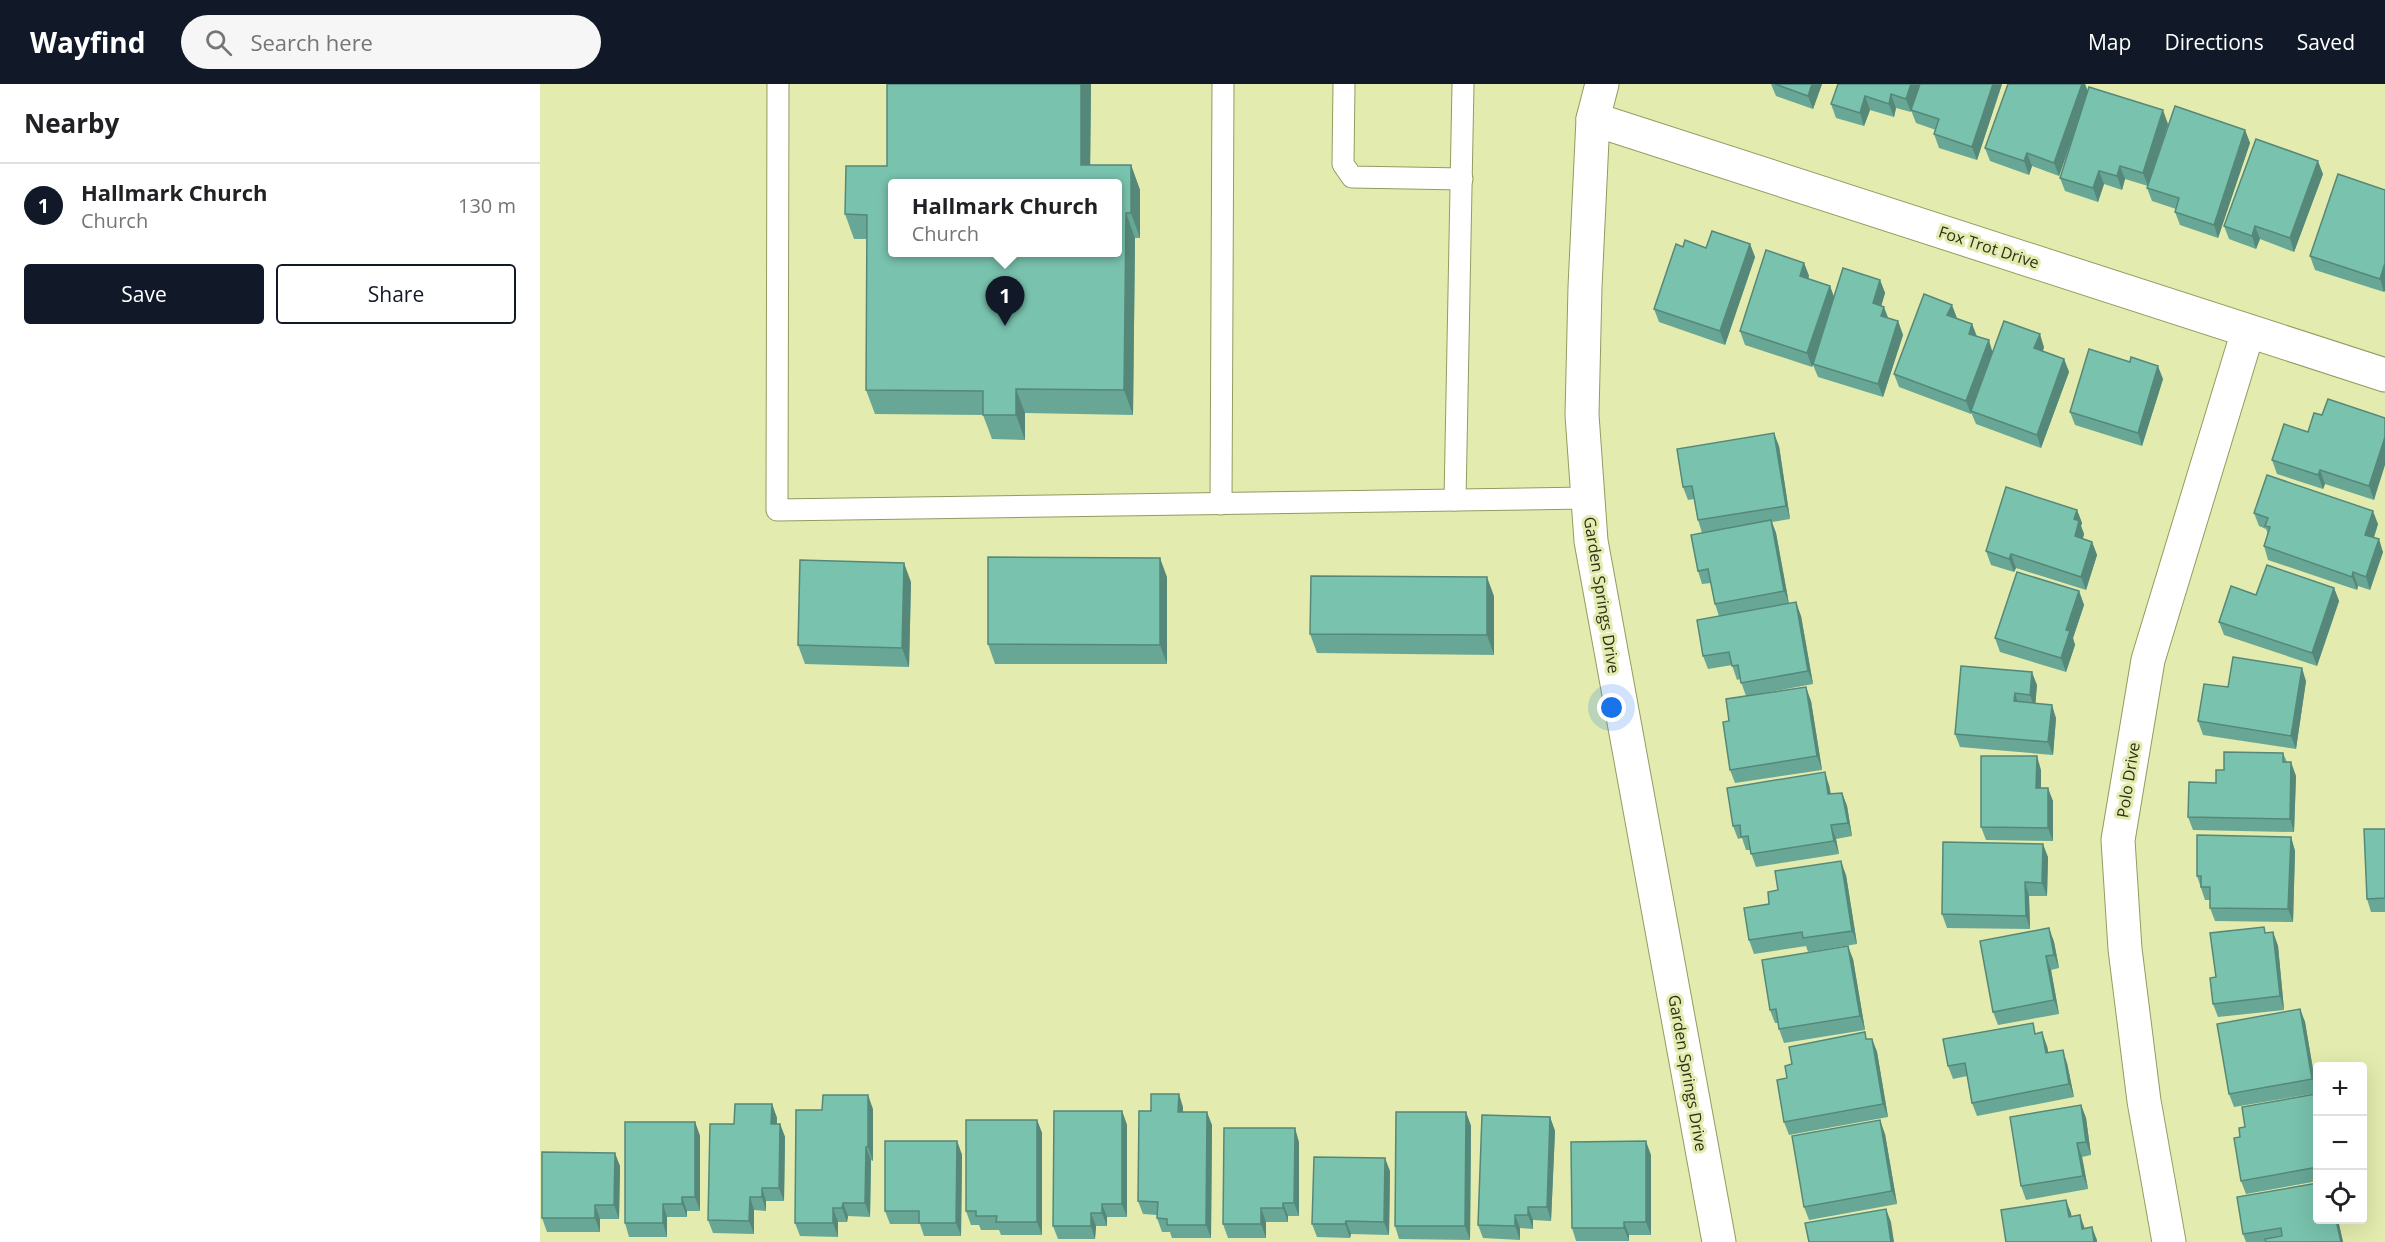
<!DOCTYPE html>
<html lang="en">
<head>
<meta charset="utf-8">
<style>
  :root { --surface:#fff; --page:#f6f6f6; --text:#202124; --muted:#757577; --line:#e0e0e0; --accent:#111827 }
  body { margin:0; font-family:"Open Sans",sans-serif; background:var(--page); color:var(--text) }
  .controls { position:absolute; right:18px; bottom:18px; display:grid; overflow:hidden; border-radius:6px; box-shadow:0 6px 24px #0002 }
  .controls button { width:54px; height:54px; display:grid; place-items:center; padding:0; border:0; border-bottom:2px solid var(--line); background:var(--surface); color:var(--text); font:30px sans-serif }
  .you { position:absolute; left:1072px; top:624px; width:21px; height:21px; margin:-15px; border:4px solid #fff; border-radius:50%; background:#1a73e8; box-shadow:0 0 0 9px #1a73e833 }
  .badge { display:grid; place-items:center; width:39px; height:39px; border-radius:50%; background:var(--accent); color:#fff; font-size:20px; font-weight:700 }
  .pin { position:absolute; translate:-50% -50px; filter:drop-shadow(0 2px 3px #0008) }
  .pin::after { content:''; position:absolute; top:32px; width:21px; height:18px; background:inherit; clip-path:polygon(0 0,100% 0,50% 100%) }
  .popup { position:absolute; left:348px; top:95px; width:234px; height:78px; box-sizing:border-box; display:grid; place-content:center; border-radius:6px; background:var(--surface); filter:drop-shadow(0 2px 4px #0005); font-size:20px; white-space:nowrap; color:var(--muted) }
  .popup b { font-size:22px; color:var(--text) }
  .popup::after { content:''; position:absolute; left:50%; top:100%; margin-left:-12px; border:12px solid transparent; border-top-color:var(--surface) }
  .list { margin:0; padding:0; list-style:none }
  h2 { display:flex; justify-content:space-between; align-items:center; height:78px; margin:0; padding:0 24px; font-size:26px }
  h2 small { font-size:20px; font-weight:400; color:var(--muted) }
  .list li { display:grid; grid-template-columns:39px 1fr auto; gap:18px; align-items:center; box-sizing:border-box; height:84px; padding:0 24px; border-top:2px solid var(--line) }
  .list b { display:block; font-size:22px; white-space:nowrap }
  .list p { margin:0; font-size:20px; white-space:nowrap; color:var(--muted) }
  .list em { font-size:20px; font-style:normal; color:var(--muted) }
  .actions { display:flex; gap:12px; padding:18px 24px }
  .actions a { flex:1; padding:14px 0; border:2px solid var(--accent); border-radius:6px; text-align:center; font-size:21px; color:var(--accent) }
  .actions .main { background:var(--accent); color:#fff }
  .icon { flex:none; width:33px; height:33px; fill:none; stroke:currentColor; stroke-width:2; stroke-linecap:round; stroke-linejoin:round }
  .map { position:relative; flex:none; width:1845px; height:1158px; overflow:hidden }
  header { display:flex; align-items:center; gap:36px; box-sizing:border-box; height:84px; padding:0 30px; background:var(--accent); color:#fff }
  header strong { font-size:28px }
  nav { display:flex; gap:33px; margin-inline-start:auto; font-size:21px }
  .search { width:420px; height:54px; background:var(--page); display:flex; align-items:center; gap:15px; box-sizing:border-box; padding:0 21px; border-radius:33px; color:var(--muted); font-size:22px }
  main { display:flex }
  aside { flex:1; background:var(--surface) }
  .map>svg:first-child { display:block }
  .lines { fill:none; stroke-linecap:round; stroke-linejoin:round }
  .service-casing { stroke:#949b61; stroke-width:23 }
  .minor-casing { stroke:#949b61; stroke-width:35 }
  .tertiary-casing { stroke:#949b61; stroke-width:35 }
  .service { stroke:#fff; stroke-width:21 }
  .minor { stroke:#fff; stroke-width:33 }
  .tertiary { stroke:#fff; stroke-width:33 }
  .wall { fill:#68a795 }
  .shaded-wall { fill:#558879 }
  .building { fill:#79c2ad; stroke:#558879; stroke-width:1.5; fill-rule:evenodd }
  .labels { text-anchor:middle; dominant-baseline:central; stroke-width:6; stroke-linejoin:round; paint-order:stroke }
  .street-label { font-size:16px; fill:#2d3018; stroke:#e3ebae }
</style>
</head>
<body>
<header>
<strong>Wayfind</strong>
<div class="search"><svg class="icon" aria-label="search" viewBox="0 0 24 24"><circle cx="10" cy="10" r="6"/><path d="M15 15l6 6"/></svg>Search here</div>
<nav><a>Map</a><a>Directions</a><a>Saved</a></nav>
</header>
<main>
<aside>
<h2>Nearby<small></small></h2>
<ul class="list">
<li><span class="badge">1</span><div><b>Hallmark Church</b><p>Church</p></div><em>130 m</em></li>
</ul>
<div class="actions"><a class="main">Save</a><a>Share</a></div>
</aside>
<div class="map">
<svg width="1845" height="1158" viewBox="0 0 1845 1158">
  <rect width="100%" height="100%" fill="#e3ebae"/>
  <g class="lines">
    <g class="service-casing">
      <g id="service">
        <path d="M238,0L237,426L1047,414"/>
        <path d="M804,0L803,80L812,93L922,95"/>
        <path d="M915,416L923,0"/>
        <path d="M681,420L683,0"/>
      </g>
    </g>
    <g class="minor-casing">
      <g id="minor">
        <path d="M1053,35L1845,291"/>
        <path d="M1629,1158L1604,1017L1585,865L1578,756L1608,576L1708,247"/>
      </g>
    </g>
    <g class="tertiary-casing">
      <path id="tertiary" d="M1062,0L1053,35L1045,203L1042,331L1051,457L1179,1158"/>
    </g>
    <use href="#service" class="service"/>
    <use href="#minor" class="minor"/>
    <use href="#tertiary" class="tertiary"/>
  </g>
  <g class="wall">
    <path d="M347,0H551L550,81H591L600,106V154H595L593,331L485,329V356L452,355L443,331L335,330L326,306L327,155H314L305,130L347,82Z"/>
    <path d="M1231,0H1282L1273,25L1236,12Z"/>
    <path d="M1298,0H1462L1437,76L1399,64L1394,50L1396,46L1376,39L1371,26V28L1356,24L1354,33L1330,26L1324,42L1296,34L1291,20Z"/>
    <path d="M1468,0H1545L1548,7L1628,40L1611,92L1705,46L1710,59L1678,154L1640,141L1635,128L1636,125L1612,117L1607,104L1608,102L1585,95L1582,106L1564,100L1558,118L1525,107L1520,94L1540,33L1519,92L1492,82L1489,91L1450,77L1445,64Z"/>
    <path d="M1783,90L1754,168L1720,155L1716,165L1689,155L1684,142Z"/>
    <path d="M1845,106L1844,208L1775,186L1770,172Z"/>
    <path d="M1210,160L1215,173L1185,261L1119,238L1114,225L1143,163L1166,164Z"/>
    <path d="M1264,179L1269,192L1268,195L1290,202L1294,213L1340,196L1345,209L1341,222L1348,234L1358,237L1363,251L1343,313L1278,293L1273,281L1272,283L1205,261L1200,247Z"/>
    <path d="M1416,234L1432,240L1437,252L1453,267L1504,263L1503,267L1524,275L1529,288L1501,364L1436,340L1431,328V330L1359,303L1354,290Z"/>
    <path d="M1623,295L1602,362L1535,341L1530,328Z"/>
    <path d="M1782,331L1845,334L1834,416L1785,400L1783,405L1737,390L1732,376L1768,348Z"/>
    <path d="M1239,362L1250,435L1232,438L1236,449L1249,520L1261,532L1273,600L1213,611L1271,617L1282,686L1195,699L1190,686L1189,637L1206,612L1200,595L1197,596L1192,581L1168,585L1163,572L1179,532L1175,520L1171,499L1162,500L1158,487L1162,449L1158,436L1154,415L1148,416L1143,403Z"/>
    <path d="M1537,426L1542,439L1541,442L1544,450L1543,455L1552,458L1557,471L1546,506L1476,484L1474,488L1451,481L1446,467Z"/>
    <path d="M1714,429L1838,440L1834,454L1843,468L1830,506L1818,502L1817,506L1728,476L1724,462L1728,450L1726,445L1719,442Z"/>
    <path d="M627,493V580H455L448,560Z"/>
    <path d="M371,498L369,583L265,580L258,561Z"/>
    <path d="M1794,504L1799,517L1777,582L1684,551L1679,538Z"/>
    <path d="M1539,507L1544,521L1533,554L1535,561L1526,588L1460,568L1455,554Z"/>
    <path d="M954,512V571L777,569L770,550Z"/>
    <path d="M1421,582L1497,601L1495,619L1516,634L1513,671L1420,663L1415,650Z"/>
    <path d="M1766,597L1756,665L1663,651L1658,637L1688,603Z"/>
    <path d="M1743,669L1747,678L1756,692L1754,748L1653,746L1648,733L1676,699Z"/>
    <path d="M1501,686V704L1513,717V757L1446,756L1441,743Z"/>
    <path d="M1289,701L1291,710L1302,709L1307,722L1312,752L1296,755L1299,770L1216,783L1210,766H1206L1202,754L1198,755L1193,742Z"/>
    <path d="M1845,745V828H1831L1827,815Z"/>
    <path d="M1751,753L1755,767L1753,838L1675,837L1670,824V816H1665L1657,792Z"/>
    <path d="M1508,773L1507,812H1489L1490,845L1407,844L1402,830Z"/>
    <path d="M1306,791L1317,860L1268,868L1266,862L1214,870L1209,856L1238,806Z"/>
    <path d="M1509,844L1514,858L1519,884L1511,886L1519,930L1458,941L1453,928Z"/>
    <path d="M1733,848L1738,862L1744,926L1678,933L1673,920L1676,893L1725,849Z"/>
    <path d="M1313,875L1325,946L1244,959L1239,945L1238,939H1235L1230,926Z"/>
    <path d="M1760,925L1765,938L1777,1009L1694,1023L1689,1010Z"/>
    <path d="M1497,950L1507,962L1508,968L1527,979L1534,1013L1437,1032L1432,1019L1427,992L1413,995L1408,982Z"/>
    <path d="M1327,955H1332L1337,968L1348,1033L1249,1051L1244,1038L1247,994L1252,980Z"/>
    <path d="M1778,1015V1097L1706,1110L1701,1097L1700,1053L1705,1043Z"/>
    <path d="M232,1020L237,1034V1040H240L245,1053L244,1117H226V1127L214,1126V1150L173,1149L168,1136L194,1040Z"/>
    <path d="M1541,1021L1546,1034L1551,1071L1542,1073L1548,1105L1486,1116L1481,1102Z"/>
    <path d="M643,1023V1028L672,1041L671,1154H632L630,1148H622L617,1134V1131L603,1130L598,1117L611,1027Z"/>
    <path d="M333,1025V1077L331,1076L330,1133L308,1132L307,1138H298V1153L260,1152L255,1139Z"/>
    <path d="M582,1027L587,1041V1133H567V1142H556L555,1155H518L513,1142Z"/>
    <path d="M926,1028L931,1042L930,1156L859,1155L855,1142Z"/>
    <path d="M1010,1033L1015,1047L1011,1137L993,1136V1145L980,1144V1156L943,1154L938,1141Z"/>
    <path d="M497,1036L502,1049V1151H461L459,1146H441L439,1141H431L426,1127Z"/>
    <path d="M155,1038L160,1052V1127H147V1133H127V1153H89L85,1139Z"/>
    <path d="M1345,1050L1357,1120L1269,1136L1264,1123Z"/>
    <path d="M417,1057L422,1071L421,1152H384L380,1140H350L345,1127Z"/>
    <path d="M759,1058V1132H748V1138H726V1154H688L683,1140Z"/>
    <path d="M1111,1071V1151H1089V1157H1036L1032,1144Z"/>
    <path d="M80,1082L79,1135H60V1148H7L2,1134Z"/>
    <path d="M850,1087L849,1151L811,1150L810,1154L777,1153L772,1140Z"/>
    <path d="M1778,1136H1798L1803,1158H1706L1703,1150Z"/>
  </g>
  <g class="shaded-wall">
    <path d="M541,0H551L550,99L541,81Z"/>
    <path d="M1272,0H1282L1273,25L1268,12Z"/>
    <path d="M1371,0H1380L1371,28L1366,15Z"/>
    <path d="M1453,0H1462L1437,76L1432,63Z"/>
    <path d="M1542,0H1545L1548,9L1519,92L1514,79Z"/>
    <path d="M1351,10L1356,24L1354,33L1349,20Z"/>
    <path d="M1325,12L1330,26L1324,42L1320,29Z"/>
    <path d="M1623,26L1628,40L1608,102L1603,89Z"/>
    <path d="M1705,46L1710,59L1678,154L1674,141Z"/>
    <path d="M1487,69L1492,82L1489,91L1484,77Z"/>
    <path d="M1778,77L1783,90L1754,168L1750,154Z"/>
    <path d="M591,81L600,106V154L591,129Z"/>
    <path d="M1580,82L1585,95L1582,106L1577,92Z"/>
    <path d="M1559,87L1564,100L1558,118L1553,104Z"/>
    <path d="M586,129L595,154L593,331L584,306Z"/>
    <path d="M1715,142L1720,155L1716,165L1712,152Z"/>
    <path d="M1210,160L1215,173L1185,261L1180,247Z"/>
    <path d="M1264,179L1269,192L1264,206L1260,192Z"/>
    <path d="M1845,179V207L1844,208L1840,195Z"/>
    <path d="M1340,196L1345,209L1338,233L1333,219Z"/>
    <path d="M1290,202L1295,216L1272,283L1267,269Z"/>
    <path d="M1412,221L1417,234L1407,231Z"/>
    <path d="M1344,223L1349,236L1341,232Z"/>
    <path d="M1358,237L1363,251L1343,313L1338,300Z"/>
    <path d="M1432,240L1437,254L1429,250Z"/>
    <path d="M1500,250L1504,263L1499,278L1494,264Z"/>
    <path d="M1449,256L1453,270L1431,330L1426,317Z"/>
    <path d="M1524,275L1529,288L1501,364L1497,351Z"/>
    <path d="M1618,282L1623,295L1602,362L1598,349Z"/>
    <path d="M476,305L485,329V356L476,331Z"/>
    <path d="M1234,349L1239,362L1250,435L1246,422Z"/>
    <path d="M1845,353V381L1834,416L1829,402Z"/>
    <path d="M1780,386L1785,400L1783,405L1778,391Z"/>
    <path d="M1537,426L1542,439L1541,442L1544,450L1539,465L1535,452L1534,435Z"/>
    <path d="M1833,427L1838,440L1830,464L1825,451Z"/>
    <path d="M1231,436L1236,449L1249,520L1244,507Z"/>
    <path d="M1839,455L1843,468L1830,506L1826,493Z"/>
    <path d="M1552,458L1557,471L1546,506L1541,493Z"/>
    <path d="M1471,470L1476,484L1474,488L1469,475Z"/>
    <path d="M620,474L627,493V580L620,561Z"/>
    <path d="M364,479L371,498L369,583L362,564Z"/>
    <path d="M1813,488L1818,502L1817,506L1812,493Z"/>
    <path d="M947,493L954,512V571L947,551Z"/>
    <path d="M1794,504L1799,517L1777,582L1772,569Z"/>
    <path d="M1539,507L1544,521L1533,554L1535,561L1526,588L1521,574L1526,546Z"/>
    <path d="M1256,518L1261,532L1273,600L1268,587Z"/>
    <path d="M1762,584L1766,597L1756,665L1751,652Z"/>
    <path d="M1492,588L1497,601L1495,625L1490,611Z"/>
    <path d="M1266,603L1271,617L1282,686L1277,672Z"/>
    <path d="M1475,609L1479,623L1474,617Z"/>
    <path d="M1512,621L1516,634L1513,671L1508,658Z"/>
    <path d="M1497,672L1501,686V717L1496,704Z"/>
    <path d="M1751,678L1756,692L1754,748L1750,735Z"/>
    <path d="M1285,688L1289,701L1293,724L1288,710Z"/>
    <path d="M1508,704L1513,717V757L1508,744Z"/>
    <path d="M1302,709L1307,722L1312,752L1308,739Z"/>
    <path d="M1291,741L1296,755L1299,770L1294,757Z"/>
    <path d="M1751,753L1755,767L1753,838L1748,825Z"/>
    <path d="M1503,760L1508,773L1507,812L1502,799Z"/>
    <path d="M1301,777L1306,791L1317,860L1312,847Z"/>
    <path d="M1485,798L1489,812L1490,845L1486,832Z"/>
    <path d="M1509,844L1514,858L1519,884L1514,871Z"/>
    <path d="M1733,848L1738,862L1744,926L1740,912Z"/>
    <path d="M1308,862L1313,875L1325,946L1320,932Z"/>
    <path d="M1506,872L1511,886L1519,930L1514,916Z"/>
    <path d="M1760,925L1765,938L1777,1009L1772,995Z"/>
    <path d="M1502,948L1507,962L1511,982L1506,969Z"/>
    <path d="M1332,955L1337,968L1348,1033L1343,1020Z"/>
    <path d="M1523,966L1527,979L1534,1013L1529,1000Z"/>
    <path d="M639,1010L643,1023V1041L638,1028Z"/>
    <path d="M328,1011L333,1025V1077L328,1063Z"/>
    <path d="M232,1020L237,1034L236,1053L231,1040Z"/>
    <path d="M1541,1021L1546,1034L1551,1071L1546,1058Z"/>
    <path d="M582,1027L587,1041V1133L582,1120Z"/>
    <path d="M667,1028L672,1041L671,1154L666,1141Z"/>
    <path d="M926,1028L931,1042L930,1156L925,1142Z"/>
    <path d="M1010,1033L1015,1047L1011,1137L1007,1123Z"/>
    <path d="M497,1036L502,1049V1151L497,1138Z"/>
    <path d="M1340,1036L1345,1050L1357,1120L1352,1107Z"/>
    <path d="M155,1038L160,1052V1127L155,1113Z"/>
    <path d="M240,1040L245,1053L244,1117L239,1104Z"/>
    <path d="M755,1044L759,1058V1132L754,1119Z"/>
    <path d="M417,1057L422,1071L421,1152L416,1139Z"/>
    <path d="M1106,1057L1111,1071V1151L1106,1138Z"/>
    <path d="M1537,1059L1542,1073L1548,1105L1543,1092Z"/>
    <path d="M326,1063L331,1076L330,1133L325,1119Z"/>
    <path d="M75,1069L80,1082L79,1135L74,1121Z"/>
    <path d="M845,1074L850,1087L849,1151L844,1138Z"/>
    <path d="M222,1104L226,1117V1127L222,1113Z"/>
    <path d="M142,1113L147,1127V1133L142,1120Z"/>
    <path d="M210,1113L214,1126V1150L209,1137Z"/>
    <path d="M1526,1116L1531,1129L1534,1146L1529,1133Z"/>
    <path d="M303,1119L308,1132L307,1138L302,1124Z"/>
    <path d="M743,1119L748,1132V1138L743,1124Z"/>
    <path d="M123,1120L127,1133V1153L123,1139Z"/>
    <path d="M562,1120L567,1133V1142L562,1129Z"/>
    <path d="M55,1121L60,1135V1148L55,1134Z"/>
    <path d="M988,1123L993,1136V1145L988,1131Z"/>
    <path d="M293,1124L298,1138V1153L293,1139Z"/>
    <path d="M721,1124L726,1138V1154L721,1140Z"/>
    <path d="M1346,1125L1351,1138L1354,1158H1351Z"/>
    <path d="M551,1129L556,1142L555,1155L551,1142Z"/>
    <path d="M975,1131L980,1144V1156L975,1142Z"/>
    <path d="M1540,1131L1545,1145H1542Z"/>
    <path d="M1796,1136H1798L1803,1158H1801Z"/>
    <path d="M806,1137L811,1150L810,1154L805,1140Z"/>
    <path d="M1084,1138L1089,1151V1157L1084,1144Z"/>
    <path d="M1552,1143L1557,1156V1158H1554Z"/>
  </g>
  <g class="building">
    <path d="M347,0H541V81H591V129H586L584,306L476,305V331H443V307L326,306L327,131L305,130L306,82H347ZM352,99H578V168H352Z"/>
    <path d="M1235,0H1272L1268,12Z"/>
    <path d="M1298,0H1371L1366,15L1351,10L1349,20L1325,12L1320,29L1291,20Z"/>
    <path d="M1380,0H1453L1432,63L1394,50L1399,35L1371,26Z"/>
    <path d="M1468,0H1542L1514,79L1487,69L1484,77L1445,64Z"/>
    <path d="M1549,3L1623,26L1603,89L1580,82L1577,92L1559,87L1553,104L1520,94Z"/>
    <path d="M1635,22L1705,46L1674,141L1635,128L1639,114L1607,104Z"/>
    <path d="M1716,55L1778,77L1750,154L1715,142L1712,152L1684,142Z"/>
    <path d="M1798,90L1845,106V179L1840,195L1770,172Z"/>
    <path d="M1172,147L1210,160L1180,247L1114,225L1136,160L1143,163L1145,156L1166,164Z"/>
    <path d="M1226,166L1264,179L1260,192L1290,202L1267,269L1200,247Z"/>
    <path d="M1303,184L1340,196L1333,219L1344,223L1341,232L1358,237L1338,300L1273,280Z"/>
    <path d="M1384,210L1412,221L1407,231L1432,240L1429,250L1449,256L1426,317L1354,290Z"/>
    <path d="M1464,237L1500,250L1494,264L1524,275L1497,351L1431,327Z"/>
    <path d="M1549,265L1590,278L1591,273L1618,282L1598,349L1530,328Z"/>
    <path d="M1788,315L1845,334V353L1829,402L1780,386L1778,391L1732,376L1744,340L1768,348L1774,329L1782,331Z"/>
    <path d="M1234,349L1246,422L1158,436L1152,402L1143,403L1137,365Z"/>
    <path d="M1727,391L1833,427L1825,451L1839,455L1826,493L1813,488L1812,493L1724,462L1730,443L1725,442L1728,434L1714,429Z"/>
    <path d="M1466,403L1537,426L1534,435L1539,437L1535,452L1552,458L1541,493L1471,470L1469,475L1446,467Z"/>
    <path d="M1231,436L1244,507L1175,520L1168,485L1158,487L1151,451Z"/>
    <path d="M448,473L620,474V561L448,560Z"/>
    <path d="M260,476L364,479L362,564L258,561Z"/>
    <path d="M1727,481L1794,504L1772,569L1679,538L1691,502L1716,511Z"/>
    <path d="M1477,488L1539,507L1526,546L1530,547L1521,574L1455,554Z"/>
    <path d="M771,492L947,493V551L770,550Z"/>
    <path d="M1256,518L1268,587L1201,599L1198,581L1192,582L1189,568L1163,572L1157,536Z"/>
    <path d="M1693,573L1762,584L1751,652L1658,637L1664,600L1688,603Z"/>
    <path d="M1421,582L1492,588L1490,611L1475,609L1474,617L1512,621L1508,658L1415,650Z"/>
    <path d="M1266,603L1277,672L1190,686L1183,638L1189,637L1186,615Z"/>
    <path d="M1684,668L1743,669V678H1751L1750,735L1648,733L1649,698L1676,699V686H1684Z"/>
    <path d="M1441,672H1497L1496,704H1508V744L1441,743Z"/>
    <path d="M1285,688L1288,710L1302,709L1308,739L1291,741L1294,757L1211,770L1208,752L1201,753L1200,741L1193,742L1187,704Z"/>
    <path d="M1824,745H1845V814L1827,815Z"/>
    <path d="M1657,751L1751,753L1748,825L1670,824V803H1661V792H1657Z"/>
    <path d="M1403,758L1503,760L1502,799L1485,798L1486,832L1402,830Z"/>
    <path d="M1301,777L1312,847L1263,854L1262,848L1209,856L1204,824L1229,820L1228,808L1238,806L1235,787Z"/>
    <path d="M1724,843L1725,849L1733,848L1740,912L1673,920L1670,894L1676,893L1670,849Z"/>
    <path d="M1509,844L1514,871L1506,872L1514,916L1453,928L1440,857Z"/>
    <path d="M1308,862L1320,932L1239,945L1236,925L1230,926L1222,876Z"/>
    <path d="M1760,925L1772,995L1689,1010L1677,940Z"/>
    <path d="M1493,939L1495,950L1502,948L1506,969L1523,966L1529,1000L1432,1019L1425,979L1408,982L1403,955Z"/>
    <path d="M1325,948L1326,955H1332L1343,1020L1244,1038L1237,996L1247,994L1245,982L1252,980L1249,963Z"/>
    <path d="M611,1010H639L638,1028H667L666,1141H627V1135L617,1134L618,1118L598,1117L599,1027H611Z"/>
    <path d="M1776,1010L1777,1018H1778V1083L1701,1097L1694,1054L1700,1053L1699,1044L1705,1043L1702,1023Z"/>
    <path d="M283,1011H328V1063H326L325,1119H303L302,1124H293V1139H255L256,1026H282Z"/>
    <path d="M195,1020H232L231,1040H240L239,1104H222V1113H210L209,1137L168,1136L170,1040H194Z"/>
    <path d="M1541,1021L1546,1058L1537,1059L1543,1092L1481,1102L1470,1033Z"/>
    <path d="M514,1027H582V1120H562V1129H551V1142H513Z"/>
    <path d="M856,1028H926L925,1142H855Z"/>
    <path d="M942,1031L1010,1033L1007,1123H988V1131H975V1142L938,1141Z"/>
    <path d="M426,1036H497V1138H456L457,1132H436V1127H426Z"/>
    <path d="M1340,1036L1352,1107L1264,1123L1252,1052Z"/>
    <path d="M85,1038H155V1113H142V1120H123V1139H85Z"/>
    <path d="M684,1044H755L754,1119H743V1124H721V1140H683Z"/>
    <path d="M345,1057H417L416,1139H379V1127H345Z"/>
    <path d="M1106,1057V1138H1084V1144H1032L1031,1058Z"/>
    <path d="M2,1068L75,1069L74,1121H55V1134H2Z"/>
    <path d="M774,1073L845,1074L844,1138L806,1137L805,1140H772Z"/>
    <path d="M1778,1099V1136H1796L1801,1158H1726L1725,1155L1742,1152L1741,1144L1703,1150L1697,1113Z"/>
    <path d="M1526,1116L1529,1133L1540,1131L1542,1145L1552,1143L1554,1158H1466L1461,1126Z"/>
    <path d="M1346,1125L1351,1158H1269L1265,1139Z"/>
  </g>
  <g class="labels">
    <g class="street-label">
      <text transform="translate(1449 163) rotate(18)">Fox Trot Drive</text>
      <text transform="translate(1062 511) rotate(81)">Garden Springs Drive</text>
      <text transform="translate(1588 696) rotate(-81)">Polo Drive</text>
      <text transform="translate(1148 989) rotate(80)">Garden Springs Drive</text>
    </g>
  </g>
</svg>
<div class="controls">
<button>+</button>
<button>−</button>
<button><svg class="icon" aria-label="locate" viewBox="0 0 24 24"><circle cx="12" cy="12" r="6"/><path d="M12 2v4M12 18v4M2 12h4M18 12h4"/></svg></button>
</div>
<div class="you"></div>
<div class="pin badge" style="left:465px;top:242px">1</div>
<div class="popup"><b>Hallmark Church</b>Church</div>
</div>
</main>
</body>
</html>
